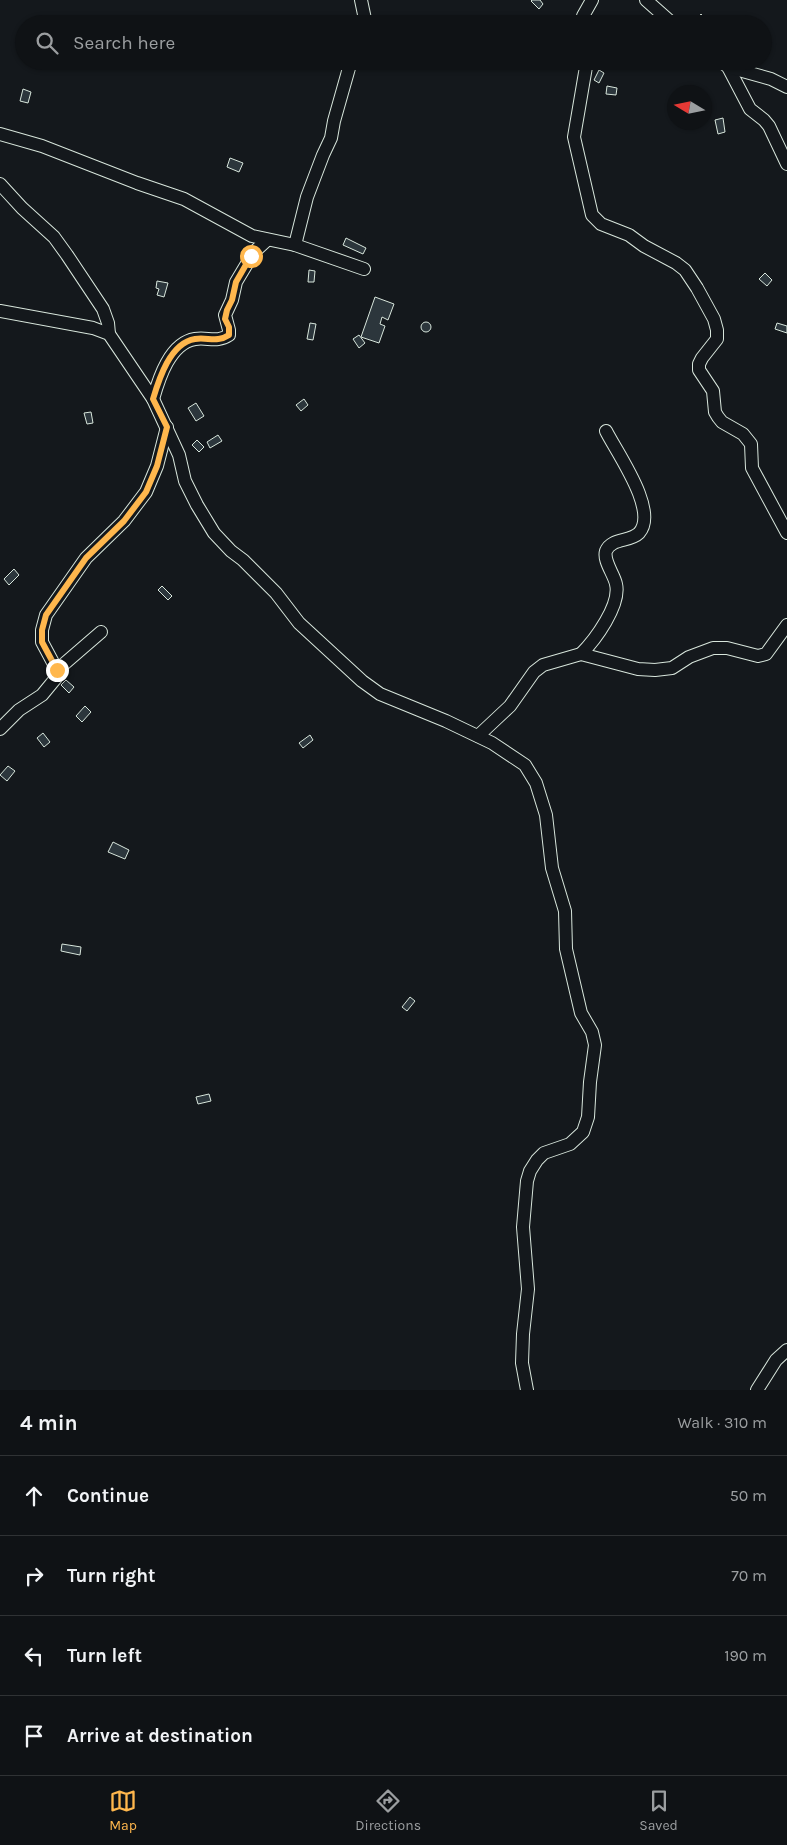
<!DOCTYPE html>
<html lang="en">
<head>
<meta charset="utf-8">
<style>
  :root { --surface:#0f1215; --page:#1d2022; --text:#f1f3f6; --muted:#9b9ea0; --line:#2f3234; --accent:#ffb74d }
  body { margin:0; font-family:Karla,sans-serif; background:var(--page); color:var(--text) }
  .compass { position:absolute; left:667px; top:85px; width:45px; height:45px; border-radius:50%; background:var(--surface); box-shadow:0 1px 4px #0004; rotate:280deg }
  .stop { position:absolute; width:15px; height:15px; margin:-11px; border:4px solid #ffb74d; border-radius:50%; background:#fff }
  .stop.end { background:#ffb74d; border-color:#fff; box-shadow:0 1px 5px #0008 }
  .list { margin:0; padding:0; list-style:none }
  h2 { display:flex; justify-content:space-between; align-items:center; height:65px; margin:0; padding:0 20px; font-size:21px }
  h2 small { font-size:16px; font-weight:400; color:var(--muted) }
  .list li { display:grid; grid-template-columns:32px 1fr auto; gap:15px; align-items:center; box-sizing:border-box; height:80px; padding:0 20px; border-top:1px solid var(--line) }
  .list b { display:block; font-size:19px; white-space:nowrap }
  .list em { font-size:16px; font-style:normal; color:var(--muted) }
  .icon { flex:none; width:28px; height:28px; fill:none; stroke:currentColor; stroke-width:2; stroke-linecap:round; stroke-linejoin:round }
  .map { position:relative; flex:none; width:787px; height:1390px; overflow:hidden }
  .search { position:absolute; background:var(--surface); box-shadow:0 1px 4px #0004; left:15px; right:15px; top:15px; height:55px; display:flex; align-items:center; gap:12px; box-sizing:border-box; padding:0 18px; border-radius:28px; color:var(--muted); font-size:19px }
  .sheet { height:385px; background:var(--surface) }
  nav { display:flex; justify-content:space-around; align-items:center; box-sizing:border-box; height:70px; border-top:1px solid var(--line); background:var(--surface); font-size:14px; color:var(--muted) }
  nav a { display:grid; justify-items:center; gap:2px }
  nav .on { color:var(--accent) }
  .map>svg:first-child { display:block }
  .building { fill:#2c363c; stroke:#d8e6dc }
  .lines { fill:none; stroke-linecap:round; stroke-linejoin:round }
  .minor-casing { stroke:#d8e6dc; stroke-width:14 }
  .minor { stroke:#14181c; stroke-width:12 }
  .route { stroke:#ffb74d; stroke-width:6 }
</style>
</head>
<body>
<div class="map">
<svg width="787" height="1390" viewBox="0 0 787 1390">
  <rect width="100%" height="100%" fill="#14181c"/>
  <g class="building">
    <path d="M532,0H540L543,4L539,9L531,1Z"/>
    <path d="M701,14L706,19L702,24H692Z"/>
    <path d="M599,70L604,73L599,83L594,80Z"/>
    <path d="M607,86L617,88L616,95L606,94Z"/>
    <path d="M23,89L31,92L28,103L20,101Z"/>
    <path d="M723,118L725,132L718,134L715,120Z"/>
    <path d="M230,158L243,163L239,172L227,167Z"/>
    <path d="M346,238L366,248L363,254L343,245Z"/>
    <path d="M309,270L315,271L314,282H308Z"/>
    <path d="M765,273L772,280L767,286L759,279Z"/>
    <path d="M157,281L168,283L164,297L157,295L159,289L156,288Z"/>
    <path d="M375,297L394,304L388,320L382,317L380,324L385,326L379,343L361,337Z"/>
    <circle cx="426" cy="327" r="5"/>
    <path d="M310,323L316,324L313,340L307,339Z"/>
    <path d="M777,323L787,326V333L775,329Z"/>
    <path d="M359,335L365,343L359,348L353,339Z"/>
    <path d="M304,399L308,405L301,411L296,405Z"/>
    <path d="M196,403L204,416L196,421L188,408Z"/>
    <path d="M91,412L93,423L87,424L84,413Z"/>
    <path d="M218,435L222,441L210,448L207,442Z"/>
    <path d="M197,440L204,447L199,452L192,445Z"/>
    <path d="M14,569L19,575L9,585L4,579Z"/>
    <path d="M162,586L172,596L168,600L158,590Z"/>
    <path d="M66,680L74,687L69,693L61,685Z"/>
    <path d="M85,706L91,712L82,722L76,716Z"/>
    <path d="M43,733L50,742L44,747L37,738Z"/>
    <path d="M310,735L313,740L303,748L299,743Z"/>
    <path d="M8,766L15,771L7,781L0,775Z"/>
    <path d="M113,842L129,850L125,859L108,852Z"/>
    <path d="M62,944L81,947L80,955L61,951Z"/>
    <path d="M410,997L415,1001L407,1011L402,1007Z"/>
    <path d="M209,1094L211,1101L198,1104L196,1097Z"/>
  </g>
  <g class="lines">
    <g class="minor-casing">
      <g id="minor">
        <path d="M361,0L366,24"/>
        <path d="M646,0L673,24"/>
        <path d="M583,24V16L592,0"/>
        <path d="M587,61L574,137L592,215L601,224L629,235L644,246L676,263L685,270L697,288L714,319L717,330V339L702,358L699,364V370L713,391L715,412L718,417L722,422L743,434L751,444L752,468L787,533"/>
        <path d="M720,61L728,67L750,109L764,120L769,126L787,164"/>
        <path d="M728,67L771,79L787,87"/>
        <path d="M0,134L42,146L137,183L184,199L252,236L295,245L364,269"/>
        <path d="M0,184L22,208L54,237L67,255L103,309L108,323L109,334"/>
        <path d="M295,245L307,197L323,155L331,138L334,121L351,61"/>
        <path d="M0,311L93,328L109,334L153,399L179,455L185,481L197,505L214,533L231,551L243,560L276,593L299,623L362,681L380,694L446,721L492,743L525,765L536,783L546,815L552,868L565,911L566,949L570,966L581,1013L592,1032L595,1045L590,1082L588,1117L583,1132L570,1144L544,1153L537,1160L530,1171L527,1181L523,1227L528,1289L523,1334L522,1363L527,1390"/>
        <path d="M153,399C159,378 170,343 195,339C208,337 217,343 229,335V330L225,315L232,300L236,282L254,252L267,240"/>
        <path d="M581,654C595,640 621,605 616,584C614,574 603,561 606,551C611,538 630,542 639,533C659,511 617,453 606,431"/>
        <path d="M57,670L101,632"/>
        <path d="M0,729L19,710L42,695L56,678L57,670L42,642V630L46,615L86,558L124,521L146,492L157,466L167,427"/>
        <path d="M478,736L510,706L534,672L543,665L581,654L638,669L655,670L672,668L689,657L713,648H727L758,656L766,654L787,625"/>
        <path d="M757,1390L776,1360L787,1350"/>
      </g>
    </g>
    <use href="#minor" class="minor"/>
  </g>
  <g class="lines">
    <path class="route" d="M57,670L42,642V630L46,615L86,558L124,521L146,492L157,466L167,427L153,399C159,379 170,343 195,339C208,337 217,343 229,335V327L225,319L227,310L232,300L236,282L251,256"/>
  </g>
</svg>
<svg class="compass" viewBox="-18 -18 36 36"><path d="M0-13l5 13h-10z" fill="#e53935"/><path d="M0 13l5-13h-10z" fill="#9b9ea0"/></svg>
<div class="stop" style="left:251px;top:256px"></div>
<div class="stop end" style="left:57px;top:670px"></div>
<div class="search"><svg class="icon" aria-label="search" viewBox="0 0 24 24"><circle cx="10" cy="10" r="6"/><path d="M15 15l6 6"/></svg>Search here</div>
</div>
<section class="sheet">
<h2>4 min<small>Walk · 310 m</small></h2>
<ul class="list">
<li><svg class="icon" aria-label="ahead" viewBox="0 0 24 24"><path d="M12 20V5M6 11l6-6 6 6"/></svg><div><b>Continue</b></div><em>50 m</em></li>
<li><svg class="icon" aria-label="right" viewBox="0 0 24 24"><path d="M7 20v-9h11M14 6l5 5-5 5"/></svg><div><b>Turn right</b></div><em>70 m</em></li>
<li><svg class="icon" aria-label="left" viewBox="0 0 24 24"><path d="M17 20v-9H6M10 6l-5 5 5 5"/></svg><div><b>Turn left</b></div><em>190 m</em></li>
<li><svg class="icon" aria-label="arrive" viewBox="0 0 24 24"><path d="M6 21V4h12l-3 4 3 4H6"/></svg><div><b>Arrive at destination</b></div></li>
</ul>
</section>
<nav>
<a class="on"><svg class="icon" aria-label="map" viewBox="0 0 24 24"><path d="M3 6l6-2 6 2 6-2v14l-6 2-6-2-6 2zM9 4v14M15 6v14"/></svg>Map</a>
<a><svg class="icon" aria-label="directions" viewBox="0 0 24 24"><path d="M12 3l9 9-9 9-9-9zM9 14v-3h6M13 9l2 2-2 2"/></svg>Directions</a>
<a><svg class="icon" aria-label="saved" viewBox="0 0 24 24"><path d="M7 4h10v16l-5-4-5 4z"/></svg>Saved</a>
</nav>
</body>
</html>
